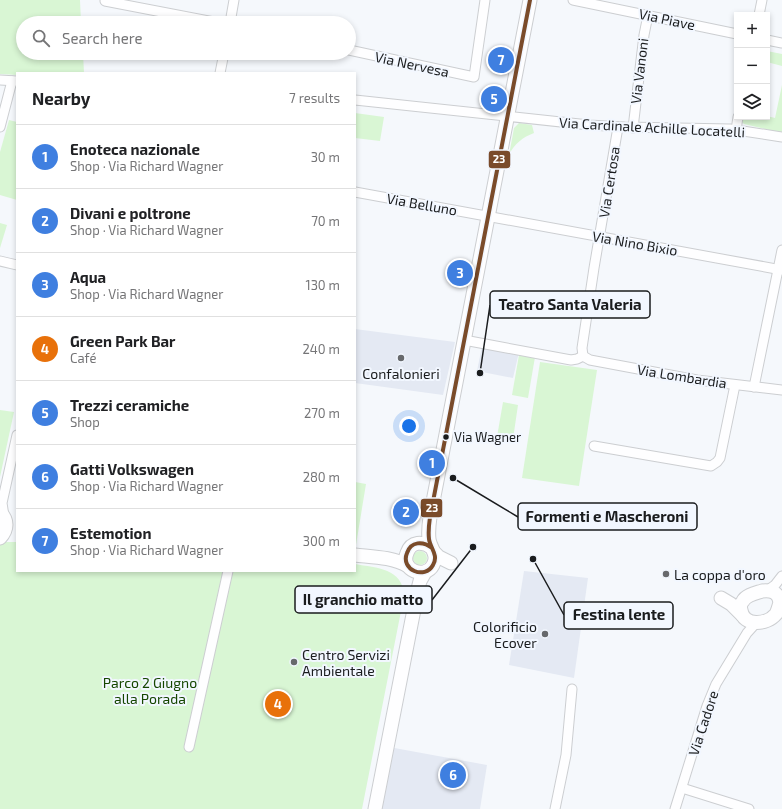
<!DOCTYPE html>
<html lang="en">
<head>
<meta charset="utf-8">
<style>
  :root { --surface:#fff; --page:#f6f6f6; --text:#202124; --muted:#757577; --line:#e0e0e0; --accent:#d93025 }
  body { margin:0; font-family:"Exo 2",sans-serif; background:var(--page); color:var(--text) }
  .controls { position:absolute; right:12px; top:12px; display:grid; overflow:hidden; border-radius:0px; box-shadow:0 2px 6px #0003 }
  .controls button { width:36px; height:36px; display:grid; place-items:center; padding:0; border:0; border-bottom:1px solid var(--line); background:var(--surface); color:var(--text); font:20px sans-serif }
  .you { position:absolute; left:409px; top:426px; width:14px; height:14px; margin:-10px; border:3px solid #fff; border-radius:50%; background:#1a73e8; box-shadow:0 0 0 6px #1a73e833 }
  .badge { display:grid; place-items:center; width:26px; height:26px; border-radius:50%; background:var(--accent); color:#fff; font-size:13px; font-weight:700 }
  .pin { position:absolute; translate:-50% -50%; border:2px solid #fff; box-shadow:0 1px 4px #0006 }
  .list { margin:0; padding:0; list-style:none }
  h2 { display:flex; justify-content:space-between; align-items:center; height:52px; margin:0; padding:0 16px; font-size:17px }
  h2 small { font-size:13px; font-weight:400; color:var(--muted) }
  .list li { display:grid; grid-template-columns:26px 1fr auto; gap:12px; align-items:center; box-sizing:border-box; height:64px; padding:0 16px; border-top:1px solid var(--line) }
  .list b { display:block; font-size:15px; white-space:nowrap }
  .list p { margin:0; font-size:13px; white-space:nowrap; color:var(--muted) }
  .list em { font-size:13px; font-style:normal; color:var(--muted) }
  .icon { flex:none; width:22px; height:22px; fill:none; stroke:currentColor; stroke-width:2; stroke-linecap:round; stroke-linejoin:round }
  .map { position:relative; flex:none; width:782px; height:809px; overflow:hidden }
  .search { position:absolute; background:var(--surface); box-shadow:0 2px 6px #0003; left:16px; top:16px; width:340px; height:44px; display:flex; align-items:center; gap:10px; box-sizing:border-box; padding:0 14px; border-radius:22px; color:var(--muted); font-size:15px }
  .panel { position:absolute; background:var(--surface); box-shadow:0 2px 6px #0003; left:16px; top:72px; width:340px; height:500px; border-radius:0px }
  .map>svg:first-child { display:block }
  .built { fill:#e4e9f3 }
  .green { fill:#d9f6d4 }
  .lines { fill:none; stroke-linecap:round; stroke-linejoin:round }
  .street-casing { stroke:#ccced1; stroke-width:11 }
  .secondary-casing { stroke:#ccced1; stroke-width:15 }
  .street { stroke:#fefeff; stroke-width:9 }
  .secondary { stroke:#fefeff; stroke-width:13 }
  .bus-1-casing { stroke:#f2f7ff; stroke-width:7 }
  .bus-1 { stroke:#7a4b2a; stroke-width:4 }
  .poi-dot { fill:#67696c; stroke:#f2f7ff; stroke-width:1.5 }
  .bus-dot { fill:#1a1c1e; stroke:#f2f7ff; stroke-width:1.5 }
  .labels { text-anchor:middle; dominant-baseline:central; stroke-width:4; stroke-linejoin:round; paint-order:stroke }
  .bus-label { font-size:13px; fill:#1a1c1e; stroke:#f2f7ff; text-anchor:start }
  .street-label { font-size:14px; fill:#1a1c1e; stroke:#f2f7ff }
  .poi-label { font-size:14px; fill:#1a1c1e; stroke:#f2f7ff; text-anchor:start }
  .park-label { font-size:14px; fill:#154600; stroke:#f2f7ff }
  .leader { fill:none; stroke:#1a1c1e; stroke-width:1.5 }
  .callout-dot { fill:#1a1c1e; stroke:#f2f7ff; stroke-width:1.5 }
  .callout { fill:#f2f7ff; stroke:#1a1c1e; stroke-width:1.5 }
  .callout-label { font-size:15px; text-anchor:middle; font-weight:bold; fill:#1a1c1e }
  .line-badge { stroke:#f2f7ff; stroke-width:1.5 }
  .badge-label { font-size:11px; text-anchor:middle; font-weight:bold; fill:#fff }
</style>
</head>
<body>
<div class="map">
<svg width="782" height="809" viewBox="0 0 782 809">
  <rect width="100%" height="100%" fill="#f5f8fc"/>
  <g class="built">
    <path d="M355,329L455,342L443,395L355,383Z"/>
    <path d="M482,346L519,352L513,378L477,371Z"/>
    <path d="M524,571L588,578L574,678L509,665Z"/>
    <path d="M389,747L487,765L480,809H378Z"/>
  </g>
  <g class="green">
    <path d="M0,0H80L81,23H23V53H83L84,73H17V75L0,74Z"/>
    <path d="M767,51L782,54V66L767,62Z"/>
    <path d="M782,85V133L744,124L742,122V117L767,116L775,118Z"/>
    <path d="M355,113L384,117L380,141L355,138Z"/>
    <path d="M9,120L17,122V200L0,195V152Z"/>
    <path d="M519,123L532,125L534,133C523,137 514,144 509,155L514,128Z"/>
    <path d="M0,223L7,225L0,248Z"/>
    <path d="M519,355L535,357L528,398L512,395Z"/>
    <path d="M540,362L597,370L579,486L522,478Z"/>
    <path d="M503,402L518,405L513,439L497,437Z"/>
    <path d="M0,410L14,412L0,477Z"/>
    <path d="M355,482L366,484L355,551Z"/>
    <path d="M0,542H17V571H355V564C377,568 403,568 404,596L362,809H0Z"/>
    <circle cx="420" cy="558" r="7"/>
  </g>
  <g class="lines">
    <g class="street-casing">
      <g id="street">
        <path d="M573,0L737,34"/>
        <path d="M105,1L219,23"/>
        <path d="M759,15L762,0"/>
        <path d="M230,23L234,0"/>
        <path d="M767,40L782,43"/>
        <path d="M349,50L474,77L485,0"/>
        <path d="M220,73L224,53"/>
        <path d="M0,80L17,81"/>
        <path d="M355,100L589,125L625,127L730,129L782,137"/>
        <path d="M0,127L12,81"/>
        <path d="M633,128L644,35L648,15"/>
        <path d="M736,130L738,117"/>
        <path d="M355,192L782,270"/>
        <path d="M0,261L17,265"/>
        <path d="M464,340L571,360L577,359L583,356"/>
        <path d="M583,356L582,348L594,268L618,127"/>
        <path d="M583,356L590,360L697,380L782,390"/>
        <path d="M754,387L782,250"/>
        <path d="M594,446L711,466L717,462L720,458L735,385"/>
        <path d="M4,516L2,503L17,435"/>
        <path d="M768,590L775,585L782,576"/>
        <path d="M189,747L228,571"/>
        <path d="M682,788L749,809"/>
        <path d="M555,809L566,755L572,689"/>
        <path d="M675,809L707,706L716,684L747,633L756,623"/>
      </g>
    </g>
    <g class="secondary-casing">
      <g id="secondary">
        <path d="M0,512C8,520 8,529 0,538"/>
        <path d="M432,548C423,541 411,541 407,553C400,570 425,580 433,565C439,555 430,548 429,539C428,531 429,524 430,517L530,0"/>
        <path d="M434,552L439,557L451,563"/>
        <path d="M355,555C373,557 392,557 408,566"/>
        <path d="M762,591C772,590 778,592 780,602C779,606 778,610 776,614C767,625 743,627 741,610C740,607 741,603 743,601C746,595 756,593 762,591Z"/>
        <path d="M721,598L731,604L742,615"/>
        <path d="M375,809L418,589L420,581L425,572"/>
      </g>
    </g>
    <use href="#street" class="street"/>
    <use href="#secondary" class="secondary"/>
    <g class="bus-1-casing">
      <path id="bus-1" d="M432,548C423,541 411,541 407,553C400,570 425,580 433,565C439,555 430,548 429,539C428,531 429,524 430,517L530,0"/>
    </g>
    <use href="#bus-1" class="bus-1"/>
  </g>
  <g class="poi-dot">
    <circle cx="401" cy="358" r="4"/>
    <circle cx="666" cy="574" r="4"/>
    <circle cx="545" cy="634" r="4"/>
    <circle cx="294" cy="662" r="4"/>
  </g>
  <circle class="bus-dot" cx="446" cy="437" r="3.5"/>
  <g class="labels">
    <g class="bus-label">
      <text x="454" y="437">Via Wagner</text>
    </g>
    <g class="street-label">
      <text transform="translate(667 19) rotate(12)">Via Piave</text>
      <text transform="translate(412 64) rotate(12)">Via Nervesa</text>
      <text transform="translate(639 71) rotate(-83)">Via Vanoni</text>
      <text transform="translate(652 127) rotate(3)">Via Cardinale Achille Locatelli</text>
      <text transform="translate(609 182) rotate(-81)">Via Certosa</text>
      <text transform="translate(422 204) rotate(10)">Via Belluno</text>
      <text transform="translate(635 243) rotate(10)">Via Nino Bixio</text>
      <text transform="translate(682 376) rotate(9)">Via Lombardia</text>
      <text transform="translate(703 723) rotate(-72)">Via Cadore</text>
    </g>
    <g class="poi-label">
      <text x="401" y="373" text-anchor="middle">Confalonieri</text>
      <text x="674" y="574">La coppa d'oro</text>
      <text x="537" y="626" text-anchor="end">Colorificio<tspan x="537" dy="16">Ecover</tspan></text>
      <text x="302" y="654">Centro Servizi<tspan x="302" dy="16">Ambientale</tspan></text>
    </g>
    <g class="park-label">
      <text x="150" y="682">Parco 2 Giugno<tspan x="150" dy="16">alla Porada</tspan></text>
    </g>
  </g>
  <path class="leader" d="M480 373L490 305M453 478L518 517M473 547L432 600M533 559L564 615"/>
  <g class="callout-dot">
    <circle cx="480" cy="373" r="4"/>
    <circle cx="453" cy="478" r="4"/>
    <circle cx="473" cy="547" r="4"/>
    <circle cx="533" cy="559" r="4"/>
  </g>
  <g class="callout">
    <rect x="490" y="291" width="160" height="27" rx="4"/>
    <rect x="518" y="503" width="179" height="27" rx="4"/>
    <rect x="295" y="586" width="137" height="27" rx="4"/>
    <rect x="564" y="602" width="109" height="27" rx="4"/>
  </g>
  <g class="callout-label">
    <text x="570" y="310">Teatro Santa Valeria</text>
    <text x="607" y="522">Formenti e Mascheroni</text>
    <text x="363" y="605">Il granchio matto</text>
    <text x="619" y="620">Festina lente</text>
  </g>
  <g class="line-badge">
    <rect x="488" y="150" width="23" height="19" rx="4" fill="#7a4b2a"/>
    <rect x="420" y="498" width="23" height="20" rx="4" fill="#7a4b2a"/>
  </g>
  <g class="badge-label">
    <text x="499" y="163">23</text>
    <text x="432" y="512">23</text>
  </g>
</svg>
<div class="controls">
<button>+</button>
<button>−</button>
<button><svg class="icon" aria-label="layers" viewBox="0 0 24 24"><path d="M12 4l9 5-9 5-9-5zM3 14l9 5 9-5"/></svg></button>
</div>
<div class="you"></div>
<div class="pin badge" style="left:432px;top:463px;background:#3f7fe0">1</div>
<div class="pin badge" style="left:406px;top:512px;background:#3f7fe0">2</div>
<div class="pin badge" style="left:460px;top:273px;background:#3f7fe0">3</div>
<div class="pin badge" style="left:278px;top:704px;background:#e8710a">4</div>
<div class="pin badge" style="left:494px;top:99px;background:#3f7fe0">5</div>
<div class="pin badge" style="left:453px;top:775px;background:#3f7fe0">6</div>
<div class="pin badge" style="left:501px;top:60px;background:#3f7fe0">7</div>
<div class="search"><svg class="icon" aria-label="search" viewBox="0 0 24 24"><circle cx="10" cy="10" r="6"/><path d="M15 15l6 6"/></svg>Search here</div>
<section class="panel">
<h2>Nearby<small>7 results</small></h2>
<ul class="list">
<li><span class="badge" style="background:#3f7fe0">1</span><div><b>Enoteca nazionale</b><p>Shop · Via Richard Wagner</p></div><em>30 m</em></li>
<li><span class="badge" style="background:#3f7fe0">2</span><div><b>Divani e poltrone</b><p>Shop · Via Richard Wagner</p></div><em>70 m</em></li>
<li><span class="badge" style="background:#3f7fe0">3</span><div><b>Aqua</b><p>Shop · Via Richard Wagner</p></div><em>130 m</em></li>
<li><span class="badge" style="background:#e8710a">4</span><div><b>Green Park Bar</b><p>Café</p></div><em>240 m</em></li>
<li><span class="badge" style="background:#3f7fe0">5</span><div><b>Trezzi ceramiche</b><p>Shop</p></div><em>270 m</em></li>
<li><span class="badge" style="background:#3f7fe0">6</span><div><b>Gatti Volkswagen</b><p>Shop · Via Richard Wagner</p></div><em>280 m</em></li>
<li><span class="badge" style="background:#3f7fe0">7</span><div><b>Estemotion</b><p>Shop · Via Richard Wagner</p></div><em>300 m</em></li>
</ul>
</section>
</div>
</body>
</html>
